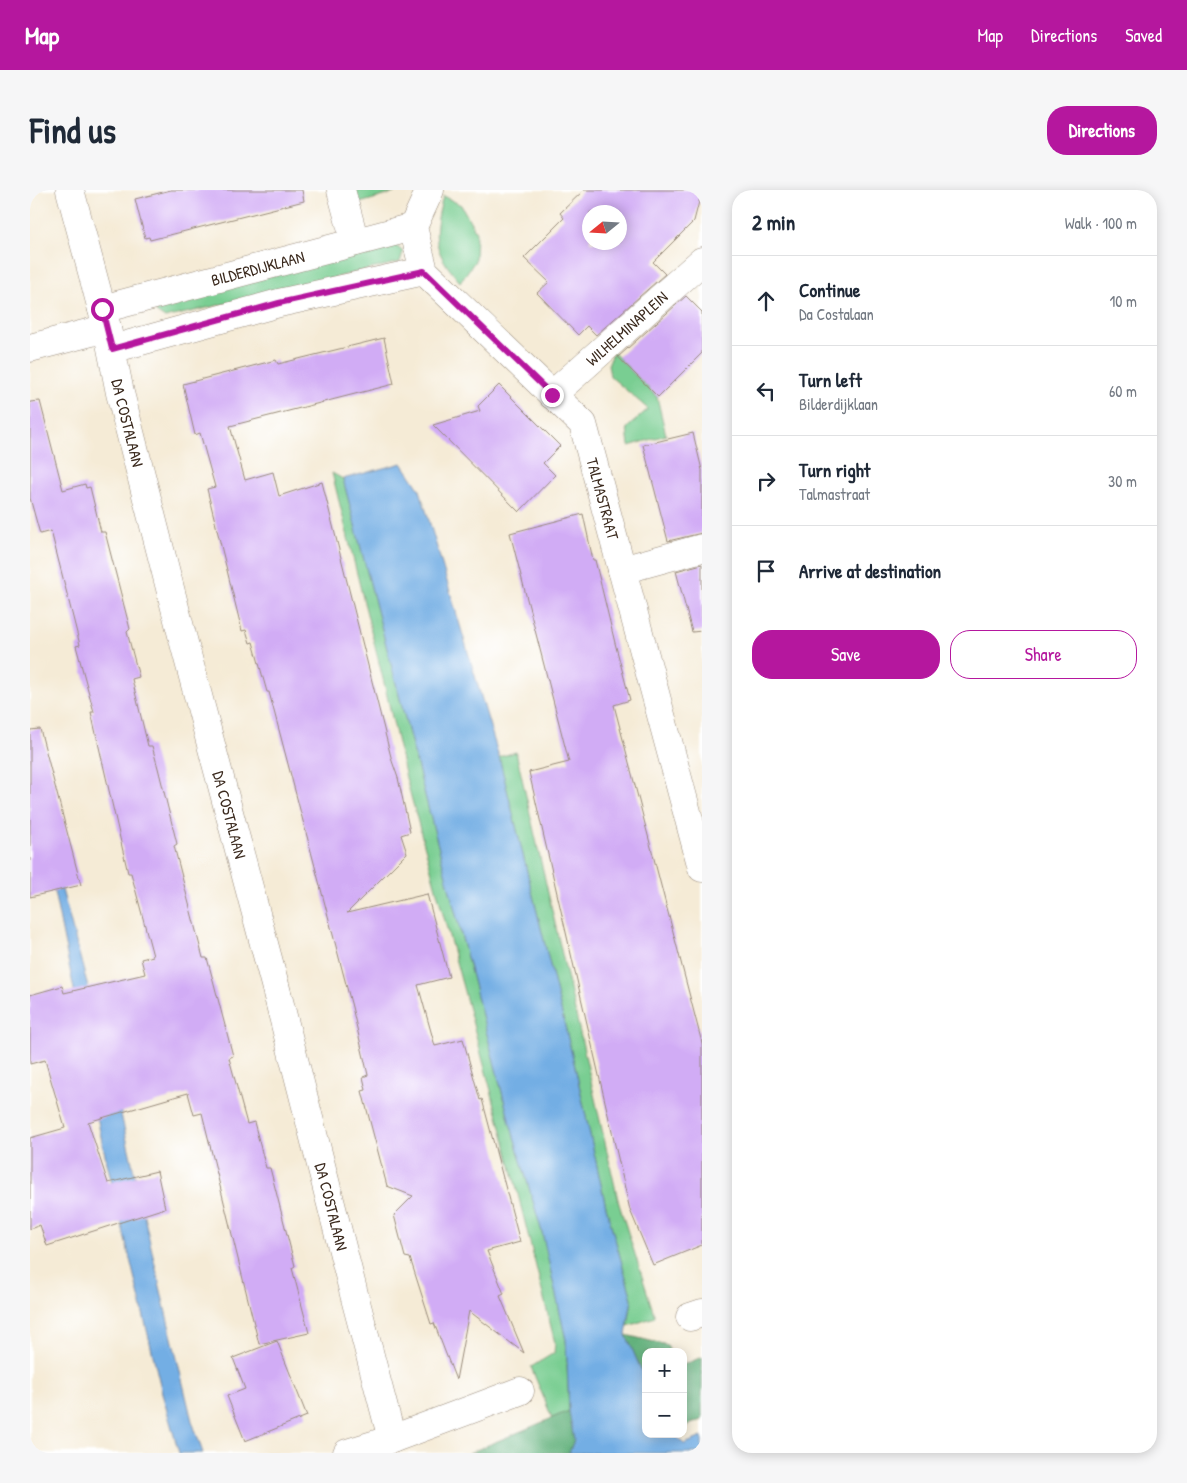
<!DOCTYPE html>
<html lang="en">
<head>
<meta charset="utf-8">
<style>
  :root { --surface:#fff; --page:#f6f6f7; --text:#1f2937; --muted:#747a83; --line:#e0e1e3; --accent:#b5179e }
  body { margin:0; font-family:"Patrick Hand",sans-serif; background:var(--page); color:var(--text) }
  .controls { position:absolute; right:15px; bottom:15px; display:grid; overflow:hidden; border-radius:10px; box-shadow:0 2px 12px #0003 }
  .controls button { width:45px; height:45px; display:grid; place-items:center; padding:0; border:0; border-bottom:1px solid var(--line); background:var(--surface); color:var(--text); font:25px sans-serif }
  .compass { position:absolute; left:552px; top:15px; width:45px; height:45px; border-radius:50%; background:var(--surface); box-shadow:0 2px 12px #0003; rotate:252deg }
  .stop { position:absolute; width:15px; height:15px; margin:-11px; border:4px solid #b5179e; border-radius:50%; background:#fff }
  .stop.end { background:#b5179e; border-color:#fff; box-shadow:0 1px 5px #0008 }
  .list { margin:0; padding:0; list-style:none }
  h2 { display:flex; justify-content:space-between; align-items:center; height:65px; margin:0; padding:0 20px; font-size:21px }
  h2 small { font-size:16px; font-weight:400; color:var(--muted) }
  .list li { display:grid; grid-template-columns:32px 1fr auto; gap:15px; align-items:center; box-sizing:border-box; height:90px; padding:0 20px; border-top:1px solid var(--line) }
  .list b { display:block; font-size:19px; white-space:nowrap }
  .list p { margin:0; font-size:16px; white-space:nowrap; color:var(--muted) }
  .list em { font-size:16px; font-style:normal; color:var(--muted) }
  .actions { display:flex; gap:10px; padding:15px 20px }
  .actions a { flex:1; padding:11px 0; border:1px solid var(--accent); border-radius:20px; text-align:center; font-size:18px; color:var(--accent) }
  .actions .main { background:var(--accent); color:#fff }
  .icon { flex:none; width:28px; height:28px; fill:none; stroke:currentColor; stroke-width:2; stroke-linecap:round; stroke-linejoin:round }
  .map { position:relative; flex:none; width:672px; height:1263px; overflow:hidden; border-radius:20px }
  header { display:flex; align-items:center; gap:30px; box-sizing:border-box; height:70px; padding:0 25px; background:var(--accent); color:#fff }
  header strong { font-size:24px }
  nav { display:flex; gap:28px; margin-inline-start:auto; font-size:18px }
  .intro { display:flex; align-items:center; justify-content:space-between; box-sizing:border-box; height:120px; padding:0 30px }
  h1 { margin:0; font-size:35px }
  .button { padding:12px 22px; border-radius:20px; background:var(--accent); color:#fff; font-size:18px; font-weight:700 }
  main { display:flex; gap:30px; padding:0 30px }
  aside { flex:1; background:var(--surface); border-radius:20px; box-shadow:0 2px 12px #0003 }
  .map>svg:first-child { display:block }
  .green { fill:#79ce92; stroke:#5a7c58 }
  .forest { fill:#62b17c; stroke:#4e6e4d }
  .water { fill:#73aee4; stroke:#576c81 }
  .building { fill:#d1acf5; fill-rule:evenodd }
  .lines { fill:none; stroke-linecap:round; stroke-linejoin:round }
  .minor-casing { stroke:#988a7a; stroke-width:29 }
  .minor { stroke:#fff; stroke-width:28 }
  .route { stroke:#b5179e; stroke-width:6 }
  .labels { text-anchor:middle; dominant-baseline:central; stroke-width:4; stroke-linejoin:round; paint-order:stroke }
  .street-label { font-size:16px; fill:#3b2a1e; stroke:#fff }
</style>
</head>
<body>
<header>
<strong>Map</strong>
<nav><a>Map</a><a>Directions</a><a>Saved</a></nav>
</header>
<div class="intro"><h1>Find us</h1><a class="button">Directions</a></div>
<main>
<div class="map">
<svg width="672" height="1263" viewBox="0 0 672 1263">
  <rect width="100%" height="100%" fill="#fff"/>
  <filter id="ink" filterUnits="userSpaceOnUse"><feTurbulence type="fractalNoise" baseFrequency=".02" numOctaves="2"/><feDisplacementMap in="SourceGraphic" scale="10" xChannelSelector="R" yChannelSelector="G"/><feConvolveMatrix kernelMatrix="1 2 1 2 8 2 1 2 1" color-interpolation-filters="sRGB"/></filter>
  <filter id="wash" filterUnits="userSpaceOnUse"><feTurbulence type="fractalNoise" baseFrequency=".0096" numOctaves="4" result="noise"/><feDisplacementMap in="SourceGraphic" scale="20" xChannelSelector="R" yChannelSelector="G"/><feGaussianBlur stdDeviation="1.12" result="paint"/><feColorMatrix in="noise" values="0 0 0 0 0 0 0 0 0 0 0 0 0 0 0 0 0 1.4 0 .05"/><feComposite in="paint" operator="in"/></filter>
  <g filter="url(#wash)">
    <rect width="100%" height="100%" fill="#f5ebd6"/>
    <g class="green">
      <path d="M319,0H365L364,3L323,15Z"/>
      <path d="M413,6L431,15L446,42L445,71L430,92C401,59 403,46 413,6Z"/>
      <path d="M364,54L373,62L370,72L135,128L126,122L130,114Z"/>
      <path d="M583,162L627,207L636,245L599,256L597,238L618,219L580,186L578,175Z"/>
      <path d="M302,283L313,289L480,933L512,1042L536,1150L539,1221L522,1228L501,1177L524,1163L525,1153L475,952L376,588L355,497Z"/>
      <path d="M486,562L589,1014L625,1127L598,1136L602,1109L576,1017L546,881L469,567Z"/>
    </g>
    <g class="forest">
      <path d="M596,1145L637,1155L640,1162H616V1191Z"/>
      <path d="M672,1167V1230L653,1237V1175Z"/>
      <path d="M539,1221L544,1250L539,1263H439Z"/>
    </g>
    <g class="water">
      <path d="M372,273L390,300L469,567L546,881L576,1017L602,1109L596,1145L616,1191V1244H644L654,1254L672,1247V1263H539L544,1250L539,1221L536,1150L512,1042L480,933L313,289Z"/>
      <path d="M7,606L86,902L136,1123L162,1231L173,1263H149L133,1207L72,952L53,855L48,819L13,648Z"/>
    </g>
    <g id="blocks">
      <g class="building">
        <path d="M141,0H272L274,11L120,50L119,47L115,48L105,9Z"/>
        <path d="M554,0H672L664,31L623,72L635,84L566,145L557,136L548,145L507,103L519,92L494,68L534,28L530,23ZM560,22H590V52H560Z"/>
        <path d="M656,106L672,122V163L628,207L588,167Z"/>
        <path d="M354,148L364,194L200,236L215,290L243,282L249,306L292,292L362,571L368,588L380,642L371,645L377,663L317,723L397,704L419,787L388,795L405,856L433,849L450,910L452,909L490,1052L457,1061L474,1104L470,1106L494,1163L439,1121L426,1190L404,1133L401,1134L380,1068L375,1067L364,1025L383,1006L357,996L332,901L336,900L333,887L338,885L322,817L239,502H237L223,452L220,453L216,440L212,441L177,299L185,297L170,243L165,245L153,194L246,170L248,174Z"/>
        <path d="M469,195L530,256L513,273L525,285L489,322L403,235L450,221L448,216Z"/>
        <path d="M10,211L33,300L55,294L56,298L60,297L71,342H75L100,439L97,442L109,487L102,489L118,556H122L128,578L147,654L144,656L173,768H177L183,790L203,866L199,868L217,934L224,932L236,978H240L265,1076L262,1078L279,1143L229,1154L172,923L164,925L158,903L58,932L78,993L127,981L135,1018L17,1056L10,1035L0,1039V948L35,938L15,870L0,874V805L32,796L34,803L115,784L111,769L123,766L101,683H98L61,522H64L46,456L50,455L21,341L10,344L0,308V212Z"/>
        <path d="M663,243L672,280V343L638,351L613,255Z"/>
        <path d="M553,324L563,370H565L585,453L600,510L584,515L672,853V1055L623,1075L600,1020L499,582L539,572L480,343Z"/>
        <path d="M672,374V441L662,442L646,381Z"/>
        <path d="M10,539L51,695L0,707V540Z"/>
        <path d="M247,1151L277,1226L215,1251L197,1206L215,1199L203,1168Z"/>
      </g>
    </g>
  </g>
  <g filter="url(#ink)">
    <use href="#blocks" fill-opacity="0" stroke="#988a7a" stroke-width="1"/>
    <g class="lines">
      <g class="minor-casing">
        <g id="minor">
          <path id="s1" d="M40,0L77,138L90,203L154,453L245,795L326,1112L362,1249"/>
          <path d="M311,0L325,52"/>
          <path id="s2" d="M400,0L383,37L394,81L553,234L672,678"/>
          <path id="s3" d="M72,119L383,37"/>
          <path d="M0,158L77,138"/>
          <path d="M82,159L249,113L394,81"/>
          <path id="s4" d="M522,205L672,71"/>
          <path d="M592,380L672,358"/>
          <path d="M660,1127L672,1123"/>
          <path d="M317,1263L362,1249L490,1201"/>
        </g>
      </g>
      <use href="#minor" class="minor"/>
    </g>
  </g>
  <g class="lines" filter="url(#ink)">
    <path class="route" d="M72,119L82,159L249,113L394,81L522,205"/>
  </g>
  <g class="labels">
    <g class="street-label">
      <text stroke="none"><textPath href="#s3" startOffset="161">BILDERDIJKLAAN</textPath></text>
      <text stroke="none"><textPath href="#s4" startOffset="100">WILHELMINAPLEIN</textPath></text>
      <text stroke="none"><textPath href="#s1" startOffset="240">DA COSTALAAN</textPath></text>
      <text stroke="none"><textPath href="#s2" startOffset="384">TALMASTRAAT</textPath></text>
      <text stroke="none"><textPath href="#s1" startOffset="645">DA COSTALAAN</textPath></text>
      <text stroke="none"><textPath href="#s1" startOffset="1050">DA COSTALAAN</textPath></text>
    </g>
  </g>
</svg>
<div class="controls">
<button>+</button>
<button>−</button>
</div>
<svg class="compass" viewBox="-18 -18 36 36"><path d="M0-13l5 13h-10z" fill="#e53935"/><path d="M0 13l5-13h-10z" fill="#747a83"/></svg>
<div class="stop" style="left:72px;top:119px"></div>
<div class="stop end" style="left:522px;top:205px"></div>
</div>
<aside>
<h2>2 min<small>Walk · 100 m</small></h2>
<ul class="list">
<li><svg class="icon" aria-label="ahead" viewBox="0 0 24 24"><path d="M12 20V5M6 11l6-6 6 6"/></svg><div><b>Continue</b><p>Da Costalaan</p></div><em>10 m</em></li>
<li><svg class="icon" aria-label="left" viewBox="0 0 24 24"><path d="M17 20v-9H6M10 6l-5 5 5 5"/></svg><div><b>Turn left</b><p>Bilderdijklaan</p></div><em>60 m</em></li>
<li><svg class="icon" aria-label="right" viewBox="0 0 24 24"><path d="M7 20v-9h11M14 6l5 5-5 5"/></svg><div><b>Turn right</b><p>Talmastraat</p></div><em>30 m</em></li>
<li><svg class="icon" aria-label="arrive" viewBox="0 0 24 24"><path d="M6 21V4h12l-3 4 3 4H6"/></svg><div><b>Arrive at destination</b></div></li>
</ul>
<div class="actions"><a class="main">Save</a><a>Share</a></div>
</aside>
</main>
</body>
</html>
